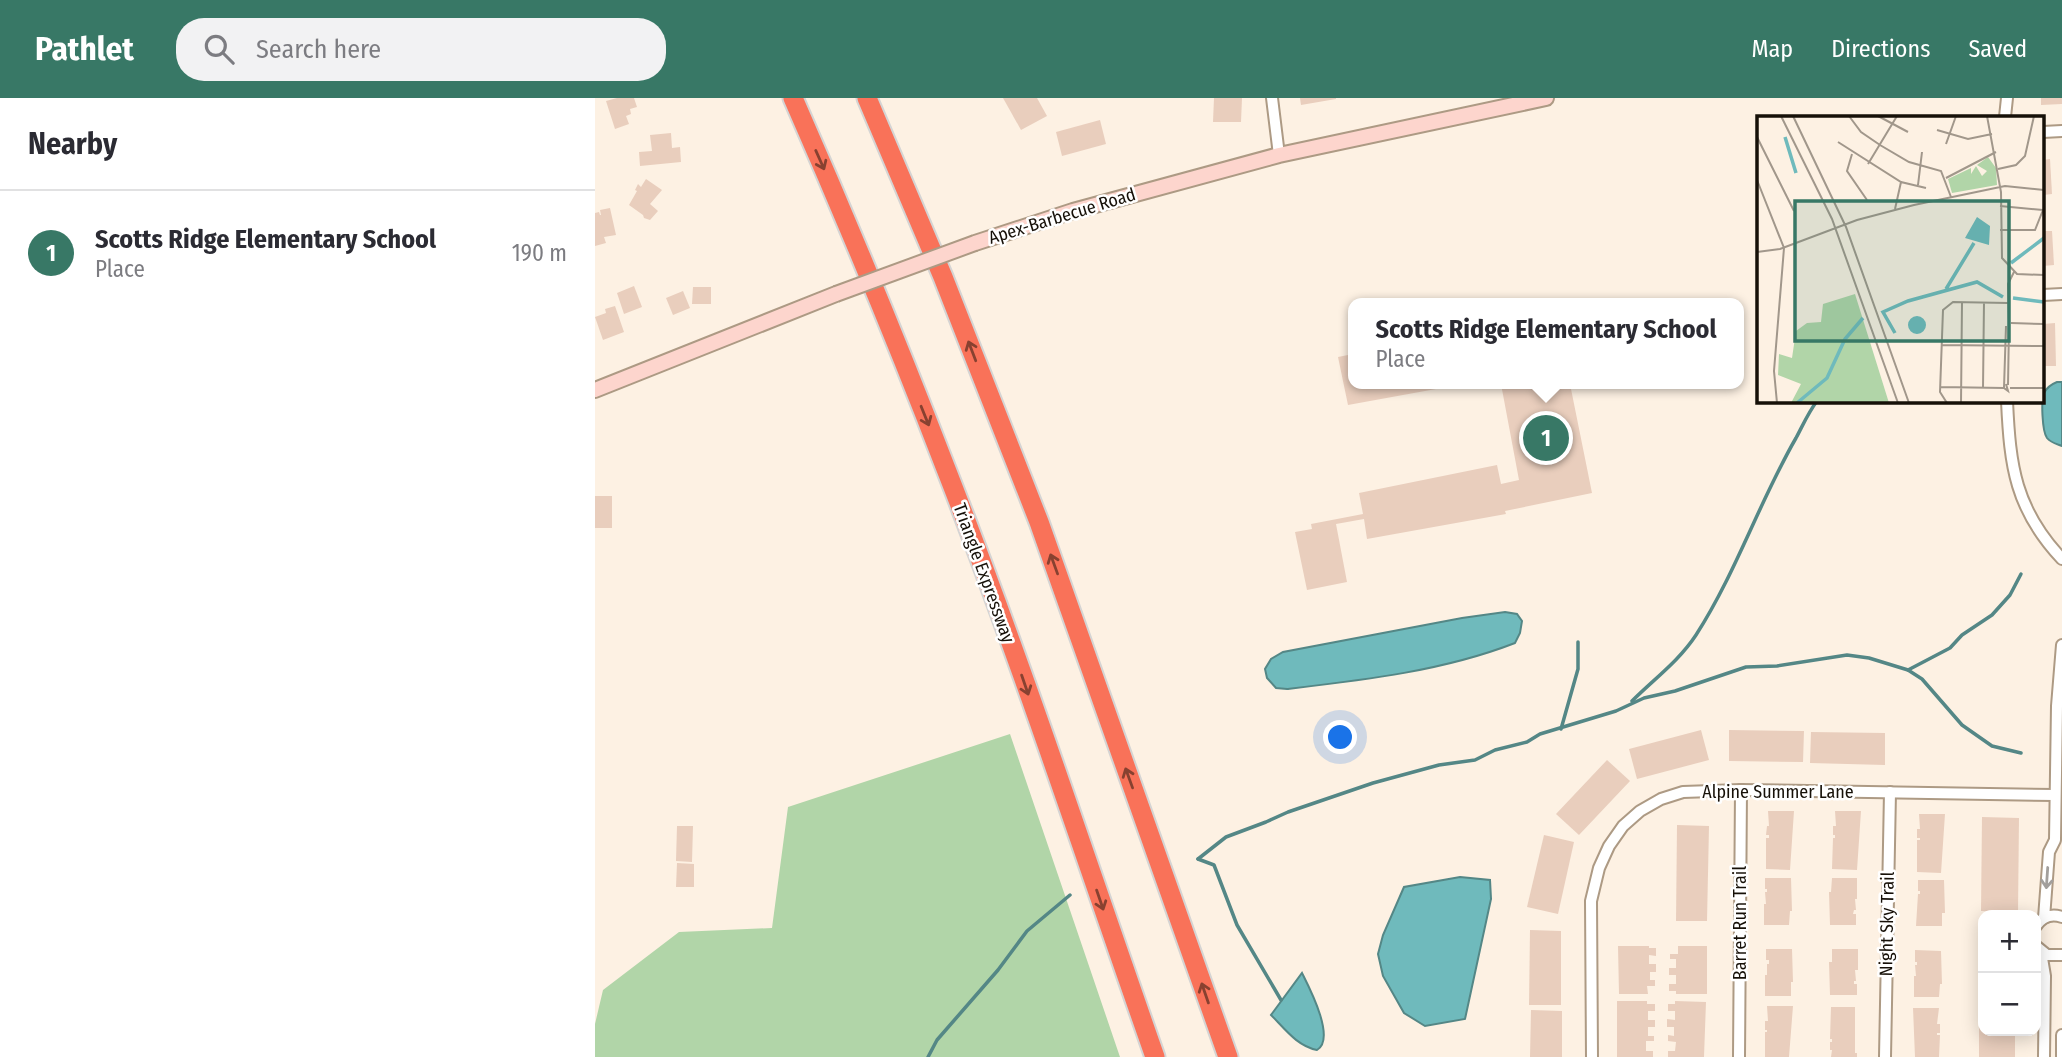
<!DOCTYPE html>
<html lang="en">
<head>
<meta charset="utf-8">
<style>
  :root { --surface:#fff; --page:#f2f2f3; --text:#2b2b33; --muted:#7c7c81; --line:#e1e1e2; --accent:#387866 }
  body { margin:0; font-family:"Fira Sans Condensed",sans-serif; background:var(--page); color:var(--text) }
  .controls { position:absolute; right:21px; bottom:21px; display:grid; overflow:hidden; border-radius:14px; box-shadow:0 4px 18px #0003 }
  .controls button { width:63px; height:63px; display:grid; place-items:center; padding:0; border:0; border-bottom:2px solid var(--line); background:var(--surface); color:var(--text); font:35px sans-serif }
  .you { position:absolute; left:746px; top:640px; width:24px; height:24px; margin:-18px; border:5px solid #fff; border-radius:50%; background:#1a73e8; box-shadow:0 0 0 10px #1a73e833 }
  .badge { display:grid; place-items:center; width:46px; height:46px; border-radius:50%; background:var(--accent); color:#fff; font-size:23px; font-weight:700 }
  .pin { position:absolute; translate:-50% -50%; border:4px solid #fff; box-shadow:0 2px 7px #0006 }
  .popup { position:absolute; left:753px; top:200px; width:396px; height:91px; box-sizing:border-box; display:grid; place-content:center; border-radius:14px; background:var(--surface); filter:drop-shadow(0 2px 5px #0005); font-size:23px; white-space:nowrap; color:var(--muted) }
  .popup b { font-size:26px; color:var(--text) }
  .popup::after { content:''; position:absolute; left:50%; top:100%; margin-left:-14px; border:14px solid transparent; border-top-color:var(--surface) }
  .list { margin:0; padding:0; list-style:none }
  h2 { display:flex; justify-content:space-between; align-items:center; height:91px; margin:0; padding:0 28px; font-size:30px }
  h2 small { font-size:23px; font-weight:400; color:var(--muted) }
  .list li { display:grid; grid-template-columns:46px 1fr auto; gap:21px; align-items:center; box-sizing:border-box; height:126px; padding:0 28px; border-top:2px solid var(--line) }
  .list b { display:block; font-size:26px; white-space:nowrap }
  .list p { margin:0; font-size:23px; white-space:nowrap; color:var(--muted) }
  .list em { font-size:23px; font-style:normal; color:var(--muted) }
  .icon { flex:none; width:38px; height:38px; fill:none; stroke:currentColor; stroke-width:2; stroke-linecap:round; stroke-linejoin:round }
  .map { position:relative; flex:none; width:1467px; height:959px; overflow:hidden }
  header { display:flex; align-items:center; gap:42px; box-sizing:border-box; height:98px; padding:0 35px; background:var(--accent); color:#fff }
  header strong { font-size:33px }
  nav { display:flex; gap:38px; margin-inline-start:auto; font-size:24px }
  .search { width:490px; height:63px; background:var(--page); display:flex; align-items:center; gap:18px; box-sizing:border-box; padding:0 24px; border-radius:28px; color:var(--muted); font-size:26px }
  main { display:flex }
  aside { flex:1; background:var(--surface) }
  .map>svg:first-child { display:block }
  .green { fill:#b1d5a8 }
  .water { fill:#6fbabc; stroke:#548786; stroke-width:2 }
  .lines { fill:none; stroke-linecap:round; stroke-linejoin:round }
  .stream { stroke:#548786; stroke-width:3.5 }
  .building { fill:#e9cebd }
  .street-casing { stroke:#ad9a84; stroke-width:14 }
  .secondary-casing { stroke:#ad9a84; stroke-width:18 }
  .highway-casing { stroke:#d5d4d3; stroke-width:23 }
  .street { stroke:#fff; stroke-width:10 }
  .secondary { stroke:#fdd5cd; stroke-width:14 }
  .highway { stroke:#f97259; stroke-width:19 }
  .secondary-bridge-casing { stroke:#ad9a84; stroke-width:18; stroke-linecap:butt }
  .secondary-bridge { stroke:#fdd5cd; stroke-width:14 }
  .oneway { stroke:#884130 }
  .oneway2 { stroke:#a29f9c }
  .labels { text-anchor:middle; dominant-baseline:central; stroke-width:5; stroke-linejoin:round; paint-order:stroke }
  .street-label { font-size:18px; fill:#161008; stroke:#fff }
  .inset-river { fill:none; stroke:#6fbabc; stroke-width:3.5 }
  .inset-road { fill:none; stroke:#a1978b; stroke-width:2 }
  .view { fill:#387866; fill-opacity:0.15; stroke:#387866; stroke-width:3.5 }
  .inset-edge { fill:none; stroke:#161008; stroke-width:3.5 }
</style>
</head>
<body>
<header>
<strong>Pathlet</strong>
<div class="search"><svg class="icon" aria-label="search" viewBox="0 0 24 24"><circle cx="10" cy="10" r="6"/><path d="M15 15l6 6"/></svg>Search here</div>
<nav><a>Map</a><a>Directions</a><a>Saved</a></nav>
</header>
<main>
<aside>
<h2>Nearby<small></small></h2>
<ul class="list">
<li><span class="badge">1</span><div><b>Scotts Ridge Elementary School</b><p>Place</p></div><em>190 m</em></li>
</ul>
</aside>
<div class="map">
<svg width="1467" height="959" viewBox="0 0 1467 959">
  <rect width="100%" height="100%" fill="#fdf1e3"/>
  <path class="green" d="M415,636L525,959H0V926L8,892L84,834L177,830L193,709Z"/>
  <g class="water">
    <path d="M1462,284H1467V348C1462,346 1456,345 1452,340C1447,333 1446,302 1449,295C1452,289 1457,286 1462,284Z"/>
    <path d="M910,514L922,516L927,523L925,535L920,545C848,573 769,582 692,591L681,590L672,580L670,571L676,561L688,554L867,520Z"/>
    <path d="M865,779L895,782L896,801L870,921L830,928L809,915L788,878L783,856L788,837L809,789Z"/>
    <path d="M707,875C715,891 741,941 722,952C702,948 690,931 676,917Z"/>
  </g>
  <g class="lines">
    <g class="stream">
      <path d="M1313,572L1355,550L1367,537L1397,517L1415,497L1426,476"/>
      <path d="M1037,603C1059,581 1084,563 1101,537C1141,475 1164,404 1201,340C1208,327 1213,315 1222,303"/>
      <path d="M966,631L983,571V544"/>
      <path d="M603,761L631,739L671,724L693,714L778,685L844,667L880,662L900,652L932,644L945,636L1021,613L1049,600L1080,593L1151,569L1182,568L1252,557L1274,560L1313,572L1327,581L1367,627L1397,648L1426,655"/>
      <path d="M603,761L619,767L642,827L686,902"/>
      <path d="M333,959L342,942L403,872L432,833L475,797"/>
    </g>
  </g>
  <g class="building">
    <path d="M22,0H39L42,9L35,11L36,16L31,18L34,26L20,31L11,3Z"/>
    <path d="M408,0H442L452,18L426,32Z"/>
    <path d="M619,0H647L646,24H618Z"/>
    <path d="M705,0H741V1L706,7Z"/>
    <path d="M1446,0H1467V6L1446,7Z"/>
    <path d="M505,22L511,46L467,58L461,34Z"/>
    <path d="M76,35L77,50L85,49L86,64L45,68L44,54L57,53L55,37Z"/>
    <path d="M1455,61L1457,96L1448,97V62Z"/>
    <path d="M51,81L67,92L55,106L63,113L55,122L49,120L48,117L34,107L42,93L40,92L43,86L46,89Z"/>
    <path d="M15,110L21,137L9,139L11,145L0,148V115L4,114L5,117H6L5,112Z"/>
    <path d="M1448,133H1457L1459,167L1448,168Z"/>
    <path d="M39,188L47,209L29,216L22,195Z"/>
    <path d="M98,189H116V206H97Z"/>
    <path d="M88,193L95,210L78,217L71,200Z"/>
    <path d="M20,208L29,234L8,242L0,219L11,215L10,211Z"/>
    <path d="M1460,225L1461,268H1448V226Z"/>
    <path d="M758,256V286L863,287L753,307L743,259Z"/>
    <path d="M906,286H975L997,395L910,413L911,416L772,441L769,421L741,426L752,484L712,492L700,434L717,431L716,426L768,416L764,395L902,367L906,386L924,382Z"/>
    <rect x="0" y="398" width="17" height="32"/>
    <path d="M1106,632L1114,662L1042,681L1034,651Z"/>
    <path d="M1134,632L1209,633L1208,664L1134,663Z"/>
    <path d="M1216,634L1290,635V667L1215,665Z"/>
    <path d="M1012,662L1035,683L984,737L961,716Z"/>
    <path d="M1173,713H1199L1195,772L1171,771V740H1174V737H1171L1172,728H1174Z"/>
    <path d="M1240,713H1266L1262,772L1237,771L1238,740H1240V737H1238V728H1241Z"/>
    <path d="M1324,716H1350L1346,775L1322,774V742H1325V740H1322V731H1325Z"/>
    <path d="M1387,719L1424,720L1423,814L1386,813Z"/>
    <path d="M1082,727L1114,728L1112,823H1081Z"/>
    <path d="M82,728H98L97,764L81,763Z"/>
    <path d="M949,737L979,744L963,816L932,809Z"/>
    <path d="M82,765L99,766V789H81Z"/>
    <path d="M1170,780H1196L1197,813H1195L1194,827H1169V806H1171L1170,794H1172V791H1170Z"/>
    <path d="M1237,780H1262V801H1260L1261,812H1259L1258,816H1261V827H1235L1234,794H1236Z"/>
    <path d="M1323,782H1349L1350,815H1347V828H1321L1323,796H1325V793H1323Z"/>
    <path d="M935,832L966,833V907H934Z"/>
    <path d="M1023,848H1054V850H1061V858L1054,857V866H1061V874H1055V882H1060V888H1052L1053,896H1024Z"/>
    <path d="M1083,848H1112V896H1081V893H1074V886H1081V877H1074V870H1081V861H1075V856H1083Z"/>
    <path d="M1171,851H1197L1198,884H1196V898H1170V877H1172V866H1174V862H1171Z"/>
    <path d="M1237,851H1263V872H1260L1261,883H1259V886H1262V897H1235L1234,864H1237Z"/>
    <path d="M1320,852L1346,853L1347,886H1345L1344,899H1319V878H1321L1320,867H1322V864H1320Z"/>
    <rect x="1385" y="868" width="3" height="41"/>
    <path d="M1022,903H1052V906H1060V913H1053V922H1060V929H1053V938H1059V943H1051V953H1058V959H1022Z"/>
    <path d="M1080,903L1111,904L1109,959H1073V953H1080L1081,944L1073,943V937L1079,938V929H1072V921L1080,922V913H1073V906H1080Z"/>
    <path d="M1172,908H1198L1194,959H1170V934H1172V932H1170V923H1173Z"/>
    <path d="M1236,909H1260V955H1262V959H1236L1237,952H1235V944H1237V941H1235Z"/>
    <path d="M1318,910H1344L1342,926H1345V935H1342V937H1345L1344,959H1320Z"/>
    <path d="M936,912L967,913V959H935Z"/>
    <path d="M1384,920H1388V933H1420V959H1384Z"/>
  </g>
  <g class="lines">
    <g class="street-casing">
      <g id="street">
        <path d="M677,0L684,57"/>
        <path d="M1410,19L1412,0"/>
        <path d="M1448,34L1467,33"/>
        <path d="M1448,197L1467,196"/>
        <path d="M1412,303C1415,368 1420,411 1467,461"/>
        <path d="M1449,820L1454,754L1460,742L1462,608L1467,547"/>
        <path d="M1441,828C1447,819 1456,815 1467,819"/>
        <path d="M1441,848L1452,857H1467"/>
        <path d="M1446,854L1450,878L1449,959"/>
        <path d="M997,959L996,803L1004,770L1014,748L1028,728L1045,713L1066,701L1088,694L1146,692L1460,697"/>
        <path d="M1144,959L1146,692"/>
        <path d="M1290,959L1295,694"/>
        <path d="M1467,959V937"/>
      </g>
    </g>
    <g class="secondary-casing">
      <g id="secondary">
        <path d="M380,145L478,113L684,57L951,0"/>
        <path d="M0,292L241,196"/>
      </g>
    </g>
    <g class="highway-casing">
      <g id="highway">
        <path d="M198,0C252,123 303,246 351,371C427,565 491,763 560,959"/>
        <path d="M272,0L348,179L444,424L633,959"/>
      </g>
    </g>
    <use href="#street" class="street"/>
    <use href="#secondary" class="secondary"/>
    <use href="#highway" class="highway"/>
    <g class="secondary-bridge-casing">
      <path id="secondary-bridge" d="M241,196L380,145"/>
    </g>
    <use href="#secondary-bridge" class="secondary-bridge"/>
  </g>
  <defs><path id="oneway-shaft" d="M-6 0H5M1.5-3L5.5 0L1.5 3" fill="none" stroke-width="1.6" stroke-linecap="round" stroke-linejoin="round" transform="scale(1.75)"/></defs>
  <g class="oneway">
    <use href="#oneway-shaft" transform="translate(225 62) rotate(66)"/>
    <use href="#oneway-shaft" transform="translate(377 253) rotate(-111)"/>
    <use href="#oneway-shaft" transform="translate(330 318) rotate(68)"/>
    <use href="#oneway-shaft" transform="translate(459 466) rotate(-110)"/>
    <use href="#oneway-shaft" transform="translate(430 587) rotate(71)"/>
    <use href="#oneway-shaft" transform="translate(534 680) rotate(-110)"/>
    <use href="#oneway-shaft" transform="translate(505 802) rotate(71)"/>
    <use href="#oneway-shaft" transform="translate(610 895) rotate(-109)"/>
  </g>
  <use class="oneway2" href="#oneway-shaft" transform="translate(1452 780) rotate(94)"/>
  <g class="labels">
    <g class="street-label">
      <text transform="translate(467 118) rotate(-17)">Apex-Barbecue Road</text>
      <text transform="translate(389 475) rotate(70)">Triangle Expressway</text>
      <text x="1183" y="694">Alpine Summer Lane</text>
      <text transform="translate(1145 825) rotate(-90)">Barret Run Trail</text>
      <text transform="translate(1292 826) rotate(-89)">Night Sky Trail</text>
    </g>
  </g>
  <g transform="translate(1162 18)">
    <rect width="287" height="287" fill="#fdf1e3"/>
    <path d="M231,41L239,52L240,69L195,77L191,63L214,52V58L219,50L225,60L230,55L220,49ZM98,178L132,287H34L44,268L21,259L22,238L35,242L39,215L50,207L64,206L66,188Z" fill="#b1d5a8"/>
    <path d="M220,101L233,110L232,129L208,122ZM151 209a9 9 0 1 1 18 0a9 9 0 1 1-18 0Z" fill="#6fbabc"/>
    <path class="inset-river" d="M28,21L39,57M254,147L287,122M189,173L217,127M256,182L287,186M138,217L126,196L151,185L220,166L246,181M40,287L70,262L88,223L106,202"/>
    <path class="inset-road" d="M24,0L75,103L141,287M36,0L89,111L152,287M92,0L104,16L123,29L152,46L184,55L194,81M121,0L151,16M230,0L244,76L245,142L260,158L287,159M180,14L211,23L235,18M0,21L37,95M81,26L144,66L169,72M189,28L199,0M95,38L90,55L110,84M111,48L140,0M241,53L259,49L268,40L277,0M189,62L239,36M0,64L27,132L17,255L20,287M161,69L165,36M243,90L286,94M138,93L144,66M243,114H278L286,94M0,136L23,133L100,104L157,89L248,70L287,74M252,205L251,168L257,156M254,207L287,208M184,229L287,230M249,268L251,275L247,272L249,210M251,269L252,210M183,271L247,272M226,272L227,186M253,272H287M190,287L183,276L186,194L196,186L251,187M204,287L205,186"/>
    <path class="view" d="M38,85H252V225H38Z"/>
    <rect width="287" height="287" class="inset-edge"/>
  </g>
</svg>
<div class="controls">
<button>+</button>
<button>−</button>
</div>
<div class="you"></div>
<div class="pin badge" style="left:951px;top:340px">1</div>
<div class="popup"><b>Scotts Ridge Elementary School</b>Place</div>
</div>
</main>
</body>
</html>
